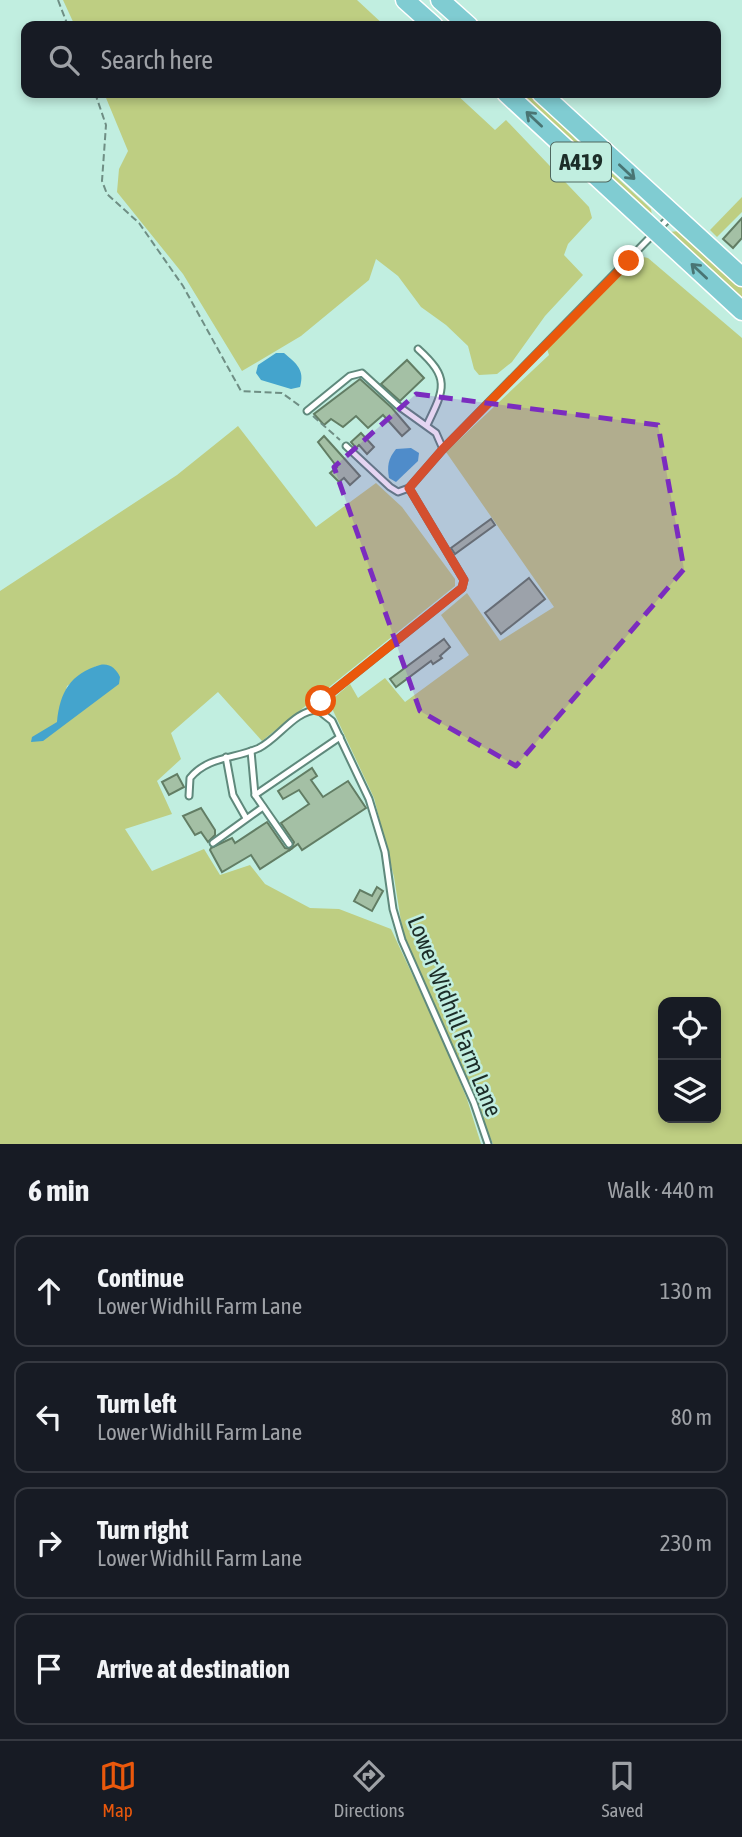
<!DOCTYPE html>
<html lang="en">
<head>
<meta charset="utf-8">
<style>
  :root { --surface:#171b24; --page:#242831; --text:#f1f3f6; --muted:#9ea1a6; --line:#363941; --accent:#ea580c }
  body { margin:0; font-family:"Asap Condensed",sans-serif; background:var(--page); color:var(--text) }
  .controls { position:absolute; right:21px; bottom:21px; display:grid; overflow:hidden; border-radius:14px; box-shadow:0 4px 10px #0003 }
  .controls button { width:63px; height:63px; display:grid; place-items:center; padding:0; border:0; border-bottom:2px solid var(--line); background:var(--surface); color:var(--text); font:35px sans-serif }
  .stop { position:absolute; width:21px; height:21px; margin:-16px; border:5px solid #ea580c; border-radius:50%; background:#fff }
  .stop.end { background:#ea580c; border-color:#fff; box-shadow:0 2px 7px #0008 }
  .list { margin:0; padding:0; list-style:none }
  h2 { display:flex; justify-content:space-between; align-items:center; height:91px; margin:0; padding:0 28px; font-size:30px }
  h2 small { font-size:23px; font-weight:400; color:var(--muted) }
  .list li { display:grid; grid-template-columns:46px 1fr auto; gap:21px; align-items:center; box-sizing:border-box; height:112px; margin:0 14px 14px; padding:0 14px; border:2px solid var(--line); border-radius:14px }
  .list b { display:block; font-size:26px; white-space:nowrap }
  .list p { margin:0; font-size:23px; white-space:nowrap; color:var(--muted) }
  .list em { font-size:23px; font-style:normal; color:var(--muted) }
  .icon { flex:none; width:38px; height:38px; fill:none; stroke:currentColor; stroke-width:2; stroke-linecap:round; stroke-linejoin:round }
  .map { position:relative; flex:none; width:742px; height:1144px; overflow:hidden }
  .search { position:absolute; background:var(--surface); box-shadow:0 4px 10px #0003; left:21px; right:21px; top:21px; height:77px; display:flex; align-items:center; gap:18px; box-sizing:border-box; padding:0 24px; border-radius:14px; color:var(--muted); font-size:26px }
  .sheet { height:595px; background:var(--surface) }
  nav { display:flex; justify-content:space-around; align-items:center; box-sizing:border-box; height:98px; border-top:2px solid var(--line); background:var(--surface); font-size:19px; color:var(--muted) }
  nav a { display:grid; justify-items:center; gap:4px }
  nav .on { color:var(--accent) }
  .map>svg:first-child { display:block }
  .green { fill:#bece82; fill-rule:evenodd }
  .water { fill:#44a4cd }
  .building { fill:#a4c0a5; stroke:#627d64; stroke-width:2 }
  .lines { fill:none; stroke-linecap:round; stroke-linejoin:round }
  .service-casing { stroke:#5f897c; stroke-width:9 }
  .trunk-casing { stroke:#fff; stroke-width:21 }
  .path { stroke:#6f8e84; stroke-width:2; stroke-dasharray:7 3.5; stroke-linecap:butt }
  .service { stroke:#fff; stroke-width:5 }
  .trunk { stroke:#80ccd2; stroke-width:18 }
  .oneway { stroke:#497574 }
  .route { stroke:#ea580c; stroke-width:9 }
  .marked { fill:#7b2cbf; fill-opacity:0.2; stroke:#7b2cbf; stroke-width:5; stroke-dasharray:14 9; stroke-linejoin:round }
  .labels { text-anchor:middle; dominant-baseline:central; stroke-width:5; stroke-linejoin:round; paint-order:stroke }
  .shield { fill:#c1eee0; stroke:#4e675f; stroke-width:2 }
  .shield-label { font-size:23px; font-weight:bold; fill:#1c2d28 }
  .street-label { font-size:24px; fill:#1c2d28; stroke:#c1eee0 }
</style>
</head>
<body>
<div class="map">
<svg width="742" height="1144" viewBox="0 0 742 1144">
  <rect width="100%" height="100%" fill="#c1eee0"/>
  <g class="green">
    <path d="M63,0H357L385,26H75Z"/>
    <path d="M104,93H455L495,130L506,120L589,207L592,218L568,244L564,255L583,275L545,316L512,362L497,374L479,375L474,369L468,346L446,325L421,307L398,276L376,259L369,280L301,336L242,371L183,274L117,192L119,169L128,151Z"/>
    <path d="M515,93H532L575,139L651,209L652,216Z"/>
    <path d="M742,197V212L717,237L710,230Z"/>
    <path d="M679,231L742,285V302L669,232Z"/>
    <path d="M634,255L648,258L742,338V1144H493L403,934L394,877L374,798L329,702L350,684L358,698L385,678L405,702L469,655L441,615L467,593L500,641L554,607L446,452L549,355L546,346ZM663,1002H716V1118H663Z"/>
    <path d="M238,426L316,527L376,483L402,507L455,579V586L262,741L218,692L171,733L181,759L157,781L172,814L125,829L152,871L204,849L220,875L250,865L265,884L310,908L339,909L391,929L441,1036L467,1099L481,1144H0V591L177,475ZM96,666L58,719L67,686Z"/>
  </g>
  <g class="water">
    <path d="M276,353H284C297,364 305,370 300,387L291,389L261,380L256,373L258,365Z"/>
    <path d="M411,448L419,453L418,461L396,482L389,478C387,466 388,459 396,449Z"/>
    <path d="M100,665C110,663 116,669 120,677L119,684L43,741L31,742L32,737L57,722C60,692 70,674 100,665Z"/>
  </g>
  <g class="building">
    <path d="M742,218V238L733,248L723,239Z"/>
    <path d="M407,360L424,378L400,401L381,384Z"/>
    <path d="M360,379L392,408L410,429L402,436L383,415L368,428L356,416L343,427L331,419L324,425L314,414Z"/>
    <path d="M361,433L374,447L367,454L359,445L356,448L351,442Z"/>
    <path d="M324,436L360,476L350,485L344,478L339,482L330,473L337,467L318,442Z"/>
    <path d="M491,519L495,525L455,554L451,548Z"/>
    <path d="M529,578L545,599L501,634L485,613Z"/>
    <path d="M444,639L450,647L440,656L442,658L433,664L431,661L396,687L390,679Z"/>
    <path d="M312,768L317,776L311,780L323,797L348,781L366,808L302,850L298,844L291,849L294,842L281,823L309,804L299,790L283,799L278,791Z"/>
    <path d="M177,774L184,787L169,795L162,782Z"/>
    <path d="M201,808L215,830V835L208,842L201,832L195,835L183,816Z"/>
    <path d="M267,822L285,848L291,849L260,869L251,855L222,872L210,850L211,848L232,838L235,843Z"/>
    <path d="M377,887L383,891L372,911L354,901L360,890L372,896Z"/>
  </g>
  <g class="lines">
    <g class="service-casing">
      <g id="service">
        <path d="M418,349C450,378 445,388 427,425"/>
        <path d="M307,411L350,376L362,373L397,405L436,433L443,449"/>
        <path d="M346,446L390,487L398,492L409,488"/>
        <path d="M409,488L443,449L671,216"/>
        <path d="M318,710L332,721L369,799L385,852L393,909L402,940L474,1103L488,1144"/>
        <path d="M251,751L255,795L289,844"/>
        <path d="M226,757L233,795L246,818"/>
        <path d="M255,795L340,737"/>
        <path d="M189,796L190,778C208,756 235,759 259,748C279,738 295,710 318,710L321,701L462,588L464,580L409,488"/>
        <path d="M213,843L263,807"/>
      </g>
    </g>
    <g class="trunk-casing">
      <g id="trunk">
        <path d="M405,0L434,26"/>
        <path d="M440,0L469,26"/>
        <path d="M506,93L742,311"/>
        <path d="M541,93L742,277"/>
      </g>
    </g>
    <g class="path">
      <path d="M58,0L68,26"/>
      <path d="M95,93L106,125L102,181L107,194L139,223L183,286L241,391L282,393L300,406"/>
      <path d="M313,416L340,440"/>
    </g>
    <use href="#service" class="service"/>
    <use href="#trunk" class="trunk"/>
  </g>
  <defs><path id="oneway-shaft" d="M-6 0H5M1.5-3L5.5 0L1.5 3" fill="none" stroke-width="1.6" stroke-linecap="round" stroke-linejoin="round" transform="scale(1.75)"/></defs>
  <g class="oneway">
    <use href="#oneway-shaft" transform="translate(534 119) rotate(-137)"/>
    <use href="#oneway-shaft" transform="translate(627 172) rotate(43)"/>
    <use href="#oneway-shaft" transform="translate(699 271) rotate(-137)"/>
  </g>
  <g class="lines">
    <path class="route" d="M321,701L462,588L464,580L409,488L443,449L629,261"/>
  </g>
  <path class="marked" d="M416,394L658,425L684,569L516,766L420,711L334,467Z"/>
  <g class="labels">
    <rect class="shield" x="551" y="142.5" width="60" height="39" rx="5"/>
    <g class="shield-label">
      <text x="581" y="162">A419</text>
    </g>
    <g class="street-label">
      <text transform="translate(455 1016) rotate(68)">Lower Widhill Farm Lane</text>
    </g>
  </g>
</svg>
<div class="controls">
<button><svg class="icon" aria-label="locate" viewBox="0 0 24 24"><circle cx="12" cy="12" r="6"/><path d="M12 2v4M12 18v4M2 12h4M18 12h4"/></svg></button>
<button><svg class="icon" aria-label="layers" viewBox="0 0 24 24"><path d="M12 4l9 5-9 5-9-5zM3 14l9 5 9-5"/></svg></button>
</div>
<div class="stop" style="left:321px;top:701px"></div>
<div class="stop end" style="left:629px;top:261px"></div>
<div class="search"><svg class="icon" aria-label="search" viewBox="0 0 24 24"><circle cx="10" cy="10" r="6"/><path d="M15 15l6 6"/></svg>Search here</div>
</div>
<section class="sheet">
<h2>6 min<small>Walk · 440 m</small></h2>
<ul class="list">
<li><svg class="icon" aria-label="ahead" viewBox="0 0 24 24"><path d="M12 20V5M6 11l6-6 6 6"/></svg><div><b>Continue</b><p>Lower Widhill Farm Lane</p></div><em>130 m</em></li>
<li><svg class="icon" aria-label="left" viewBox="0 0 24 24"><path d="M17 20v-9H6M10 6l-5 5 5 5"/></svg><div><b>Turn left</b><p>Lower Widhill Farm Lane</p></div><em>80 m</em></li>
<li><svg class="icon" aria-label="right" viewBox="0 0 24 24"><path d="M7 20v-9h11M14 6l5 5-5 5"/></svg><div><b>Turn right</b><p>Lower Widhill Farm Lane</p></div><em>230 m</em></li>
<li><svg class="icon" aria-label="arrive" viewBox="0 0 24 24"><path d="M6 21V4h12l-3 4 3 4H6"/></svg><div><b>Arrive at destination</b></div></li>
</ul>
</section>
<nav>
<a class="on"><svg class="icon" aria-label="map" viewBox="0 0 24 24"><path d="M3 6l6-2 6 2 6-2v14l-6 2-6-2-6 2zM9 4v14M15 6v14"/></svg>Map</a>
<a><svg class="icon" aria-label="directions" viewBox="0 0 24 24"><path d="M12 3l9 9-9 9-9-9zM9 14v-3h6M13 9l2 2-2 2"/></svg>Directions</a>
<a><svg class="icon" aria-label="saved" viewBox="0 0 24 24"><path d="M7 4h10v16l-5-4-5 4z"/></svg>Saved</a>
</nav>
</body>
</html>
